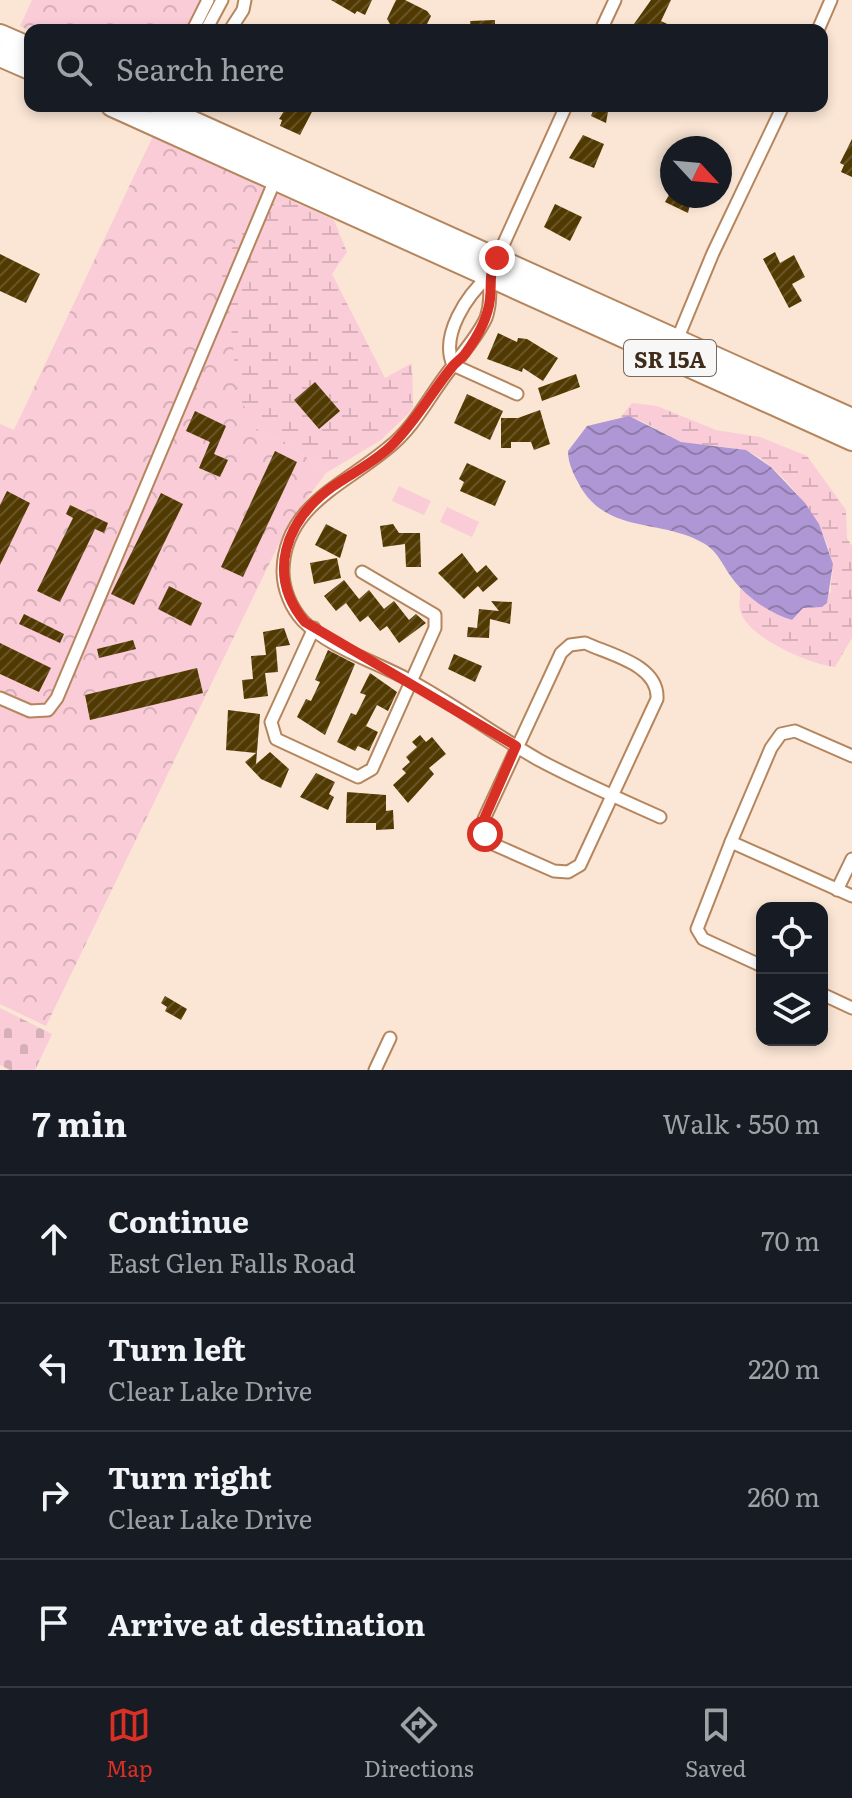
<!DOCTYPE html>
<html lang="en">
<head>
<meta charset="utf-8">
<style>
  :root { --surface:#171b24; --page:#20242c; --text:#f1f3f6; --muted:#9ea1a6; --line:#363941; --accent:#d93025 }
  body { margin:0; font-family:Literata,serif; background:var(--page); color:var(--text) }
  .controls { position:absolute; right:24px; bottom:24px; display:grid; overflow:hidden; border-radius:16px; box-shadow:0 4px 12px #0003 }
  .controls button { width:72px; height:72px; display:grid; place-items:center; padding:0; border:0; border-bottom:2px solid var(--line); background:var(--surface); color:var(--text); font:40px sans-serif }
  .compass { position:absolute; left:660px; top:136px; width:72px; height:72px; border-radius:50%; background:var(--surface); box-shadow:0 4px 12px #0003; rotate:116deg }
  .stop { position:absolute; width:24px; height:24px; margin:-18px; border:6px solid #d93025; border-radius:50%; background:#fff }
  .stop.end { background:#d93025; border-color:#fff; box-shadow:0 2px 8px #0008 }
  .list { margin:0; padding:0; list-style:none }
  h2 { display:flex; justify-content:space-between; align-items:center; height:104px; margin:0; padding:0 32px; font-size:34px }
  h2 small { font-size:26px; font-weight:400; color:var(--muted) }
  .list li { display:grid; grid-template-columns:52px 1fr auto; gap:24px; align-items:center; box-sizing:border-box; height:128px; padding:0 32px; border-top:2px solid var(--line) }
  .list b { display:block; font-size:30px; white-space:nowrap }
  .list p { margin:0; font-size:26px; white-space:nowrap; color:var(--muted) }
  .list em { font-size:26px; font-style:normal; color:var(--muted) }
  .icon { flex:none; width:44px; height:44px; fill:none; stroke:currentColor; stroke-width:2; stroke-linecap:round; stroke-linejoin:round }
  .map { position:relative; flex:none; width:852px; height:1070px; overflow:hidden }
  .search { position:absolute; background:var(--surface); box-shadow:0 4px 12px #0003; left:24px; right:24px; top:24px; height:88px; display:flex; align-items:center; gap:20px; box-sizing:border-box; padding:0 28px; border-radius:16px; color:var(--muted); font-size:30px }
  .sheet { height:616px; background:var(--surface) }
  nav { display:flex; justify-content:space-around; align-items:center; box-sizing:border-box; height:112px; border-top:2px solid var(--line); background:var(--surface); font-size:22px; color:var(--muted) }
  nav a { display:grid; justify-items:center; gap:4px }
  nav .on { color:var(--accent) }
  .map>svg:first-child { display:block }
  .forest { fill:url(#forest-crowns) }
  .wetland { fill:url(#wetland-marsh) }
  .cemetery { fill:url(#cemetery-stones) }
  .green { fill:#f9ccd7 }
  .water { fill:url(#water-waves) }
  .building { fill:url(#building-hatch) }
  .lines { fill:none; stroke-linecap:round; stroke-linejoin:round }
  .street-casing { stroke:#b5865e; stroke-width:15 }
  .highway-casing { stroke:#b5865e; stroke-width:24 }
  .street { stroke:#fff; stroke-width:11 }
  .highway { stroke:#fff; stroke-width:20 }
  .route { stroke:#d93025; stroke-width:10 }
  .labels { text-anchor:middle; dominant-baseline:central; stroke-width:8; stroke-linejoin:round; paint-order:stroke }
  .shield { fill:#f7f7f7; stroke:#76695d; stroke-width:2 }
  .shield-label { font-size:22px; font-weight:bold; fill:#3f2c1b }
</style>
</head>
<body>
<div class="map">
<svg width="852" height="1070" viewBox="0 0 852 1070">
  <defs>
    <pattern id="forest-crowns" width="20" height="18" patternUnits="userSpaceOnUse" patternTransform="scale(2)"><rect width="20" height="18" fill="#f9ccd7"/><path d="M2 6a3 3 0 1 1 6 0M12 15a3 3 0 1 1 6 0" fill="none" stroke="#d6afb8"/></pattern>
    <pattern id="wetland-marsh" width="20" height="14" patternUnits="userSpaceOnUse" patternTransform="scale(2)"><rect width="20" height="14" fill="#f9ccd7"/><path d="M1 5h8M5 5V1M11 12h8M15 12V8" fill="none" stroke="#d6afb8"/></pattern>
    <pattern id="cemetery-stones" width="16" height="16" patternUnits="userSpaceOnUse" patternTransform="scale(2)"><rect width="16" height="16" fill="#f9ccd7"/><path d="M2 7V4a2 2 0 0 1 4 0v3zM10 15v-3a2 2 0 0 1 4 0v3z" fill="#d6afb8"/></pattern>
    <pattern id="water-waves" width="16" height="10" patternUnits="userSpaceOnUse" patternTransform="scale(2)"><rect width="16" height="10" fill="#ae97d4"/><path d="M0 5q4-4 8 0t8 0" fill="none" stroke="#8f7bab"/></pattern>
    <pattern id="building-hatch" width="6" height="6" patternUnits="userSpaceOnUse" patternTransform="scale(2)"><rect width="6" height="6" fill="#513902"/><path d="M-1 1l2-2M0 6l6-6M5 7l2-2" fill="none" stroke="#685427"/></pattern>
  </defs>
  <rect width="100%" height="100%" fill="#fbe6d5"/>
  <g class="forest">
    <path d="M32,0H201L187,30L30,31L20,26Z"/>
    <path d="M153,136L290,200L273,206L228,298L257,431L291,444L326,473L289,523L46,1026L0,1004V424L14,430Z"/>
  </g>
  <g class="wetland">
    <path d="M290,200L334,220L347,252L332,274L385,378L412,363L413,407L409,413L381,440L326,473L291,444L257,431L238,394L228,298L220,272L248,217Z"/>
    <path d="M632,403L657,406L716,430L760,437L807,456L846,510L847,538L852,546V638L835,667C810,664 752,639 742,615C738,607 740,598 740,589L772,612L791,620L803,607L813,608L831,592C830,582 834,571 832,562C827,527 778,459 743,450C723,445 702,447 682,442C661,436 642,414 620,418Z"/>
  </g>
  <path class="cemetery" d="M0,1008L52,1034L35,1070H10L0,1065Z"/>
  <g class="green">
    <path d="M399,486L431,501L424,515L392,501Z"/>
    <path d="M447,507L479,522L472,537L440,522Z"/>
  </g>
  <path class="water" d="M629,416L681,442L746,450L771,467L805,503L819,524L833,564L827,603L822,607L803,608L792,620C770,614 745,596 732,578C723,566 718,552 705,544C662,518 608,535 580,486C574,475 568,464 568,451L587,426Z"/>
  <g class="building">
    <path d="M331,0H372L365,15L357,11L355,14Z"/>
    <path d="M396,0H405L427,11L431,16L424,30H404L390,24L387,19Z"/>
    <path d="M651,0H671L661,21L680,30H636L638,26L634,24Z"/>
    <path d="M495,20V30H471L470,21Z"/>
    <path d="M287,106H315L300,135L280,126L282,120L279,119Z"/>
    <path d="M595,106H609L606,123L591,116Z"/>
    <path d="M583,135L604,144L594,168L569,158Z"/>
    <path d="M852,139V177L841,172L844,165L840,163Z"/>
    <path d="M670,193L672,196H692L688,213L665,202Z"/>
    <path d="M555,204L582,217L570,241L544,227Z"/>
    <path d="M775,252L780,263L794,255L805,277L792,284L802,301L789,308L763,259Z"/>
    <path d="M0,254L40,274L26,303L0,291Z"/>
    <path d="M498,333L517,342L518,338L527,339L558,358L543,381L523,368L522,372L487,359Z"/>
    <path d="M576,374L580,387L542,401L538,388Z"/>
    <path d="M315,382L340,411L319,429L294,400Z"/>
    <path d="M467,394L503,411L490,440L454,423Z"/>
    <path d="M540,410L550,444L534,450L531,442H511V448H501V418H518Z"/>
    <path d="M195,411L226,426L214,454L228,460L220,477L199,468L210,442L186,431Z"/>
    <path d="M275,451L297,462L243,577L221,567Z"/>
    <path d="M467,463L506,481L495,506L460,491L464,482L459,479Z"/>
    <path d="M7,491L30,503L0,565V505Z"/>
    <path d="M161,493L183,504L134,605L111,594Z"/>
    <path d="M70,505L108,523L104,533L95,529L60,602L37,591L73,518L66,514Z"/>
    <path d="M326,524L347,535L340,558L315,545Z"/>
    <path d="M393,524L399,533H420L421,567H406L405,544L383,547L380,526Z"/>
    <path d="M462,553L477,573L486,565L498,579L483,592L478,586L464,599L438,573Z"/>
    <path d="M337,558L341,578L314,584L310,563Z"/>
    <path d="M344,580L359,599L369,590L384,609L394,601L409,620L416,614L426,623L399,643L387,626L380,631L368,616L360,622L346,603L336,611L324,596Z"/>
    <path d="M169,586L202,603L191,626L158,609Z"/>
    <path d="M491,601L512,602L510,624L490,619L489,638L467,637L468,627L477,628L479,609L499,611Z"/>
    <path d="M24,614L64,634L60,643L19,624Z"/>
    <path d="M284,628L290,645L276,647L278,672L265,673L268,696L244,699L242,680L253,679L251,656L266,655L263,632Z"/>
    <path d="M133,640L136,649L99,658L97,649Z"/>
    <path d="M0,643L51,668L39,692L0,674Z"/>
    <path d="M328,650L355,664L325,735L297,717L306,699L311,701L320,682L315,680Z"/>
    <path d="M454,654L482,666L475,682L448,669Z"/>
    <path d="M197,668L203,693L90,720L85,695Z"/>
    <path d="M370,673L397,692L388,711L377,705L366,726L378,732L369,751L358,746L355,751L337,742L351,713L356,715L366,695L360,693Z"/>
    <path d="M228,710L260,714L256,764L270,752L289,769L281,788L261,779L245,762L256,753L226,750Z"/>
    <path d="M420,735L426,742L432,737L446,754L429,768L434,774L408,803L393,785L406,773L402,769L410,762L406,757L417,747L412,742Z"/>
    <path d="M316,773L335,782L329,794L334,797L328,810L300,797Z"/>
    <path d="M347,792L386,795V811L393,810L394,829L376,830V823H346Z"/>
    <path d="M165,996L187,1009L181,1020L165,1011L167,1007L161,1003Z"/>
  </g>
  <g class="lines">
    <g class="street-casing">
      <g id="street">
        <path d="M193,30L208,0"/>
        <path d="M206,30L222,0"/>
        <path d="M230,30L243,10L245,0"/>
        <path d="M601,30L615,0"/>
        <path d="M818,30L831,0"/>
        <path d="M489,276C490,290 491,304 486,318C477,337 464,351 452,367C430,394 416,426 388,448C344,485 284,506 283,571C283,589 291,608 303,621C330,648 376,662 409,680C454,704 495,735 539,760C578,781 620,799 660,817"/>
        <path d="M677,340L713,253L783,106"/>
        <path d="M453,365C440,335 467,295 489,276L566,106"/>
        <path d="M453,365L517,394"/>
        <path d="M314,628L271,722L276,739L358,777L372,769L435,628V615L362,572"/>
        <path d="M585,643C611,655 659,665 657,699L580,865L568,872L554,871L495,845L485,834L484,819L561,653L570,645Z"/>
        <path d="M0,698L30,711L48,710L57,698L275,180"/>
        <path d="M731,842L771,748L781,734L795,731L852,756"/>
        <path d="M837,890L852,859"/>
        <path d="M762,966L703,939L697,929L731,842L852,896"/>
        <path d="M822,994L852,1008"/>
        <path d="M375,1070L390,1038"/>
      </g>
    </g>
    <g class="highway-casing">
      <g id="highway">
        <path d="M0,35L30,48"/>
        <path d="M0,56L30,69"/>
        <path d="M112,106L852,440"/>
        <path d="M158,106L852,419"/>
      </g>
    </g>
    <use href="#street" class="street"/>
    <use href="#highway" class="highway"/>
  </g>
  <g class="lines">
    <path class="route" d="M485,834L484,819L516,746L305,622C266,575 285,521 332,487C352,473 375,462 392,445C416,421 431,393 452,367C456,362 461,359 465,354C476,339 488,318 490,299C492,281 488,276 497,258"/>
  </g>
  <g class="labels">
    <rect class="shield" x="624" y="340" width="92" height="36" rx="6"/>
    <g class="shield-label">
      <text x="670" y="358">SR 15A</text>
    </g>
  </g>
</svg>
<div class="controls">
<button><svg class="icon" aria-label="locate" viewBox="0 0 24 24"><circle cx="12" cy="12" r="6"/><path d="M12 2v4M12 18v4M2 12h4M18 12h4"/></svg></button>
<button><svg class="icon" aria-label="layers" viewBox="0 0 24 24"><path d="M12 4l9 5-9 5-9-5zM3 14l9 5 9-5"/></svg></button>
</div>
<svg class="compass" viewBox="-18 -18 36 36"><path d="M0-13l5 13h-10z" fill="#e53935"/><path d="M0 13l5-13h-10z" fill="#9ea1a6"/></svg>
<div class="stop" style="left:485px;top:834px"></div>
<div class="stop end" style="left:497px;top:258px"></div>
<div class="search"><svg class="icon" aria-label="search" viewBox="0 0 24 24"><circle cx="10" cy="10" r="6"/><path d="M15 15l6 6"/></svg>Search here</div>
</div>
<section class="sheet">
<h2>7 min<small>Walk · 550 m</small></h2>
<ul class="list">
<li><svg class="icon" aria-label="ahead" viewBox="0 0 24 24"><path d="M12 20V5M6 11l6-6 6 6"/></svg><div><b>Continue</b><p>East Glen Falls Road</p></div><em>70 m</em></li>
<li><svg class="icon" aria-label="left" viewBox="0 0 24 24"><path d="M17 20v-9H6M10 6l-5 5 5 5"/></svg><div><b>Turn left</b><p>Clear Lake Drive</p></div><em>220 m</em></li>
<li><svg class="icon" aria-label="right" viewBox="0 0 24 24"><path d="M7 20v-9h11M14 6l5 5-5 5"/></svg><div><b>Turn right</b><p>Clear Lake Drive</p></div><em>260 m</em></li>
<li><svg class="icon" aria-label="arrive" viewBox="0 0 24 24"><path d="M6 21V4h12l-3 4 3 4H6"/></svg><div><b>Arrive at destination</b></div></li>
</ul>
</section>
<nav>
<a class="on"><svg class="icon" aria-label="map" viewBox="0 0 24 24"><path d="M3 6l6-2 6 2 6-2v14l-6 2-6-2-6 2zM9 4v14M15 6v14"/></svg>Map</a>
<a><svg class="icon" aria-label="directions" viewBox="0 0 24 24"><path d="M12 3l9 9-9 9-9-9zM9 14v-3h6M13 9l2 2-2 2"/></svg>Directions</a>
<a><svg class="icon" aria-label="saved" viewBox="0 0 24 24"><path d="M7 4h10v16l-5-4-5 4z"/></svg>Saved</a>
</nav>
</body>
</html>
